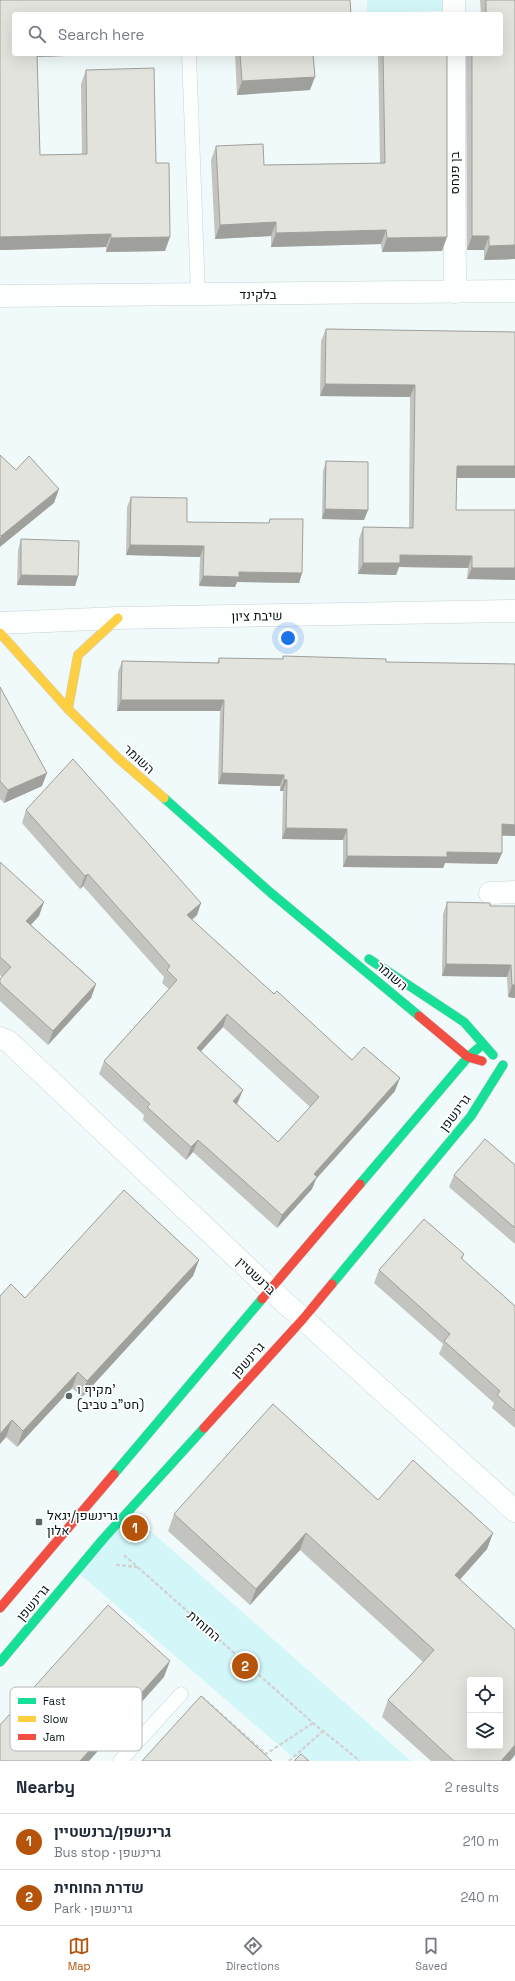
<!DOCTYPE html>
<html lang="en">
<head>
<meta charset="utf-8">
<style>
  :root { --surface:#fff; --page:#f2f2f3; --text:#1f2937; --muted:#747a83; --line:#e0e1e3; --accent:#b45309 }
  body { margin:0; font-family:"Space Grotesk",Heebo,sans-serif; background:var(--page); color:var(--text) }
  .controls { position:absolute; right:12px; bottom:12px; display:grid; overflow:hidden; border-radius:4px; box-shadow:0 4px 16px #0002 }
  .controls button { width:36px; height:36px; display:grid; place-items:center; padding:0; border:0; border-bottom:1px solid var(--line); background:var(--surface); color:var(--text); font:20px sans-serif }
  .you { position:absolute; left:288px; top:638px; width:14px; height:14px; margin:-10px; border:3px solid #fff; border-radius:50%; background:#1a73e8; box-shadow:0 0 0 6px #1a73e833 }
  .badge { display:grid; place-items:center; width:26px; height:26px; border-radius:50%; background:var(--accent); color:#fff; font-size:13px; font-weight:700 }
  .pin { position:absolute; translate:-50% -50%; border:2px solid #fff; box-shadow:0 1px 4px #0006 }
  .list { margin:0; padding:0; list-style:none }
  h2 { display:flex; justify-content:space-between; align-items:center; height:52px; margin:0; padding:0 16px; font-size:17px }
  h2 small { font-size:13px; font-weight:400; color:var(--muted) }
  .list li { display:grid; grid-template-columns:26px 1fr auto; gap:12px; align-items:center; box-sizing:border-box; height:56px; padding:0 16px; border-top:1px solid var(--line) }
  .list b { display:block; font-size:15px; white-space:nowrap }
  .list p { margin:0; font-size:13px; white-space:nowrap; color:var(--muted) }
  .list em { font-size:13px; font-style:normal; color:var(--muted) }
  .icon { flex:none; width:22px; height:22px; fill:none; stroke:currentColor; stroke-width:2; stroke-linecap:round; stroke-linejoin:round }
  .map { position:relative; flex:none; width:515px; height:1761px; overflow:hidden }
  .search { position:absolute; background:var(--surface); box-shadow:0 4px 16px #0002; left:12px; right:12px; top:12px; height:44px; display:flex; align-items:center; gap:10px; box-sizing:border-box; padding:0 14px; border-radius:4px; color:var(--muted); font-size:15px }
  .sheet { height:164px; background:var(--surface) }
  nav { display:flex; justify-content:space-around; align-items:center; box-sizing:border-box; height:56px; border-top:1px solid var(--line); background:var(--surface); font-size:11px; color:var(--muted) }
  nav a { display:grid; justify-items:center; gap:2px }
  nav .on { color:var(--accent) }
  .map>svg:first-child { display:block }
  .green { fill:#d3f7f9 }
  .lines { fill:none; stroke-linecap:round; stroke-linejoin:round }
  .lane-casing { stroke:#c7d3d4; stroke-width:15 }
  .street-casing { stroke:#c7d3d4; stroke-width:23 }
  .fast-casing { stroke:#c7d3d4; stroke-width:10 }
  .slow-casing { stroke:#c7d3d4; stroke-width:10 }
  .jam-casing { stroke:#c7d3d4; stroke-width:10 }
  .path { stroke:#d1d4d4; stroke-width:2.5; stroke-dasharray:4 2; stroke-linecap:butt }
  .lane { stroke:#fdfefe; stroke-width:14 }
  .street { stroke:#fdfefe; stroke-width:22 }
  .fast { stroke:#16e098; stroke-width:9 }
  .slow { stroke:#ffcf43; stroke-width:9 }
  .jam { stroke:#f24e42; stroke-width:9 }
  .wall { fill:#c3c3bf; fill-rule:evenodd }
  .shaded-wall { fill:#9f9f9b }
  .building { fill:#e3e3de; stroke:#9f9f9b; fill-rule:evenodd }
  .poi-dot { fill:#586465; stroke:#fff; stroke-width:1.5 }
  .labels { text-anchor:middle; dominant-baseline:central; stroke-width:3.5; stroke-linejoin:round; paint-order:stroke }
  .street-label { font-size:13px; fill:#051415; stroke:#fff }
  .poi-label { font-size:13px; fill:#051415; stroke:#fff; text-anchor:start }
  .key { fill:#fff; stroke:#b4b8b9; stroke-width:1 }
  .key-label { font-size:11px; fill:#051415 }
</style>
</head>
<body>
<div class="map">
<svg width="515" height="1761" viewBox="0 0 515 1761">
  <rect width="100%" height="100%" fill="#f1fafa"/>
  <g class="green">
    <path d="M367,0H442V11L367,13Z"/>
    <path d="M128,1511L411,1761H297L76,1571Z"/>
  </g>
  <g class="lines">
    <g class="lane-casing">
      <g id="lane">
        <path d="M189,54L198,294"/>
        <path d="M120,1761L181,1694"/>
      </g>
    </g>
    <g class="street-casing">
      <g id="street">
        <path d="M454,0V14"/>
        <path d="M454,54L455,292"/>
        <path d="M0,296L515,291"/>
        <path d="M0,623L118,618L515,611"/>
        <path d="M490,893L515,892"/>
        <path d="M0,1038L8,1041L271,1290L515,1511"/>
      </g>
    </g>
    <g class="fast-casing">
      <g id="fast">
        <path d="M164,798L271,893L419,1016"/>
        <path d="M369,959L464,1022L493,1055"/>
        <path d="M360,1184L468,1057L483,1044"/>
        <path d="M332,1284L471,1116L503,1065"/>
        <path d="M114,1474L262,1299"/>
        <path d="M0,1662L104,1538L204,1428"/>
      </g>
    </g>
    <g class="slow-casing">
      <g id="slow">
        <path d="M0,633L68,709L119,759L164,798"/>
        <path d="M68,709L78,655L118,618"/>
      </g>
    </g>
    <g class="jam-casing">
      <g id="jam">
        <path d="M419,1016L468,1057L482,1061"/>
        <path d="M262,1299L360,1184"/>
        <path d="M204,1428L303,1319L332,1284"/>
        <path d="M0,1608L114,1474"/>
      </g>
    </g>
    <g class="path">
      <path d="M124,1555L313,1723L360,1761"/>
      <path d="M116,1565L137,1567"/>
      <path d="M202,1697L266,1754L313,1723"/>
      <path d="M289,1761L323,1731"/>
    </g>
    <use href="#lane" class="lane"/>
    <use href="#street" class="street"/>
    <use href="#fast" class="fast"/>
    <use href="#slow" class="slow"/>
    <use href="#jam" class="jam"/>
  </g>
  <g class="wall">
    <path d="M0,0L14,14V54H67L66,56L37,57L40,155L82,154L81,84L86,70L156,163L165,251L106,252V247L0,250Z"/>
    <path d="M480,0H515V259L484,260V250H467L466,54H501V14H481Z"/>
    <path d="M235,54H313L310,90L237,95Z"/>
    <path d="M378,54H447L442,251L382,252L381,244L271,247V236L215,239L211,160L216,146L264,165L380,163Z"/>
    <path d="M326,329L515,332V478H457L456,510H515L467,579L468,568L399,567L396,575L358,574L359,539L363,527L409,528L410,397L320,396L321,341Z"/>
    <path d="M326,461L368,510L364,520L322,519L323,471Z"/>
    <path d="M131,497L187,522L268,523L270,519L302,573L299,583L237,582L235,587L199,586L200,557L126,555L127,507Z"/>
    <path d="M21,539L78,576L75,586L17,585L18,550Z"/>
    <path d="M283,656L386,662L515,664V836H502V853L497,864L445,863L443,868L343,867V840L282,839L283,791H280V786L218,784L220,711H117L118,672L122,661L217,663L219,658L282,659Z"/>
    <path d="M0,687L42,786L4,803L0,799Z"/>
    <path d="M26,810L201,903L197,915L192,920L274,994L352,1060L395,1091L316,1179L312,1189L277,1228L193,1152L186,1160L143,1120L144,1115L99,1074L104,1061L169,989L162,983L164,977L83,886L80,889L22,823ZM223,1027L310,1107L278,1142L237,1104L238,1102L201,1051Z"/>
    <path d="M0,862L39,916L31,925L96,984L91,998L48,1045L0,1001V979L2,977L0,975Z"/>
    <path d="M447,902L490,906H515V998L508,997L507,977L442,976L443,914Z"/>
    <path d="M515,1165V1244L449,1187L454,1175Z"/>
    <path d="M464,1254L462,1260L515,1306V1428L492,1408L494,1403L439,1354L443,1344L374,1283L379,1270Z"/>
    <path d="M199,1260L193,1276L82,1397L72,1388L17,1447L6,1437L0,1444V1296L25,1298Z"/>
    <path d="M378,1500L493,1533L487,1549L459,1580L510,1761H431L382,1717L388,1700L423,1662L300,1550L250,1605L168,1531L174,1514Z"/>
  </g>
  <g class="shaded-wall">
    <path d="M33,54H67L66,56L32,57Z"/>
    <path d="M315,77L310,90L237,95L242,81Z"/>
    <path d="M276,222L271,236L215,239L220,225Z"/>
    <path d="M386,230L381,244L271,247L276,233Z"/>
    <path d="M111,234L106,247L0,250V237Z"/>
    <path d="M472,236H489L484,250H467Z"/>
    <path d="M170,237L165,251L106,252L111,238Z"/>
    <path d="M447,237L442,251L382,252L387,238Z"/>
    <path d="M515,245V259L484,260L489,246Z"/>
    <path d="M325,384L415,385L410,397L320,396Z"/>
    <path d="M457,466H515V478H453Z"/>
    <path d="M59,489L54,503L0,547V538L1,536Z"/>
    <path d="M325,509L368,510L364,520L322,519Z"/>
    <path d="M130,545L204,546L200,557L126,555Z"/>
    <path d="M400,555L472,556L468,568L399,567L396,575L358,574L363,563Z"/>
    <path d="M472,568H515V580L467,579Z"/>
    <path d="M239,572L302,573L299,583L237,582L235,587L199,586L203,576Z"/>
    <path d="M21,575L78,576L75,586L17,585Z"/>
    <path d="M121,700H224L220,711H117Z"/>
    <path d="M47,773L42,786L4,803L8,790Z"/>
    <path d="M222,773L284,775L280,786L218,784Z"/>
    <path d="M284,780H287L283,791H280Z"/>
    <path d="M502,824L515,825V836L498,835Z"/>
    <path d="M286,828L347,829L343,840L282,839Z"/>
    <path d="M447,852L502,853L497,864L445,863L443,868L343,867L347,856Z"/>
    <path d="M88,874L83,886L80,889L85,876Z"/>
    <path d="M44,902L39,916L21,935L26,921Z"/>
    <path d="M201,903L197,915L182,928L187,915Z"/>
    <path d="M446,964L511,965L507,977L442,976Z"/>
    <path d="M96,984L91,998L48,1045L53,1031Z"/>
    <path d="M512,985H515V998L508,997Z"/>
    <path d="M227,1014L223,1027L193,1060L197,1048Z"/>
    <path d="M400,1078L395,1091L316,1179L312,1189L277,1228L282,1215L314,1174Z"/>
    <path d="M243,1090L238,1102L228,1114L233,1101Z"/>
    <path d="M198,1140L193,1152L186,1160L191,1147Z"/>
    <path d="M199,1260L193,1276L82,1397L87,1381Z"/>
    <path d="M78,1372L72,1388L17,1447L23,1431Z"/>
    <path d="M12,1420L6,1437L0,1444V1434Z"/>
    <path d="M306,1533L300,1550L250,1605L256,1589Z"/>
    <path d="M493,1533L487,1549L449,1592L455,1575Z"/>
    <path d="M170,1661L164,1677L89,1761H80Z"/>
    <path d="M515,1745V1755L510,1761H501Z"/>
  </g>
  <g class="building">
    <path d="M0,0H350L351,14H14V54H37L40,155L87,154L86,70L154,68L156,163H169L170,237L111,238V234L0,237Z"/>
    <path d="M486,0H515V245L489,246V236H472V54H501V14H486Z"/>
    <path d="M240,54H313L315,77L242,81Z"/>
    <path d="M383,54H447V237L387,238L386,230L276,233V222L220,225L216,146L263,144L264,165L385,163Z"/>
    <path d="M326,329L515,332V466H457L456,510H515V568H472V556L400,555V563H363V527L413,528L415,385L325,384Z"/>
    <path d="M0,455L16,470L29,456L59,489L1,536H0Z"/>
    <path d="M326,461L368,462V510L325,509Z"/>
    <path d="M131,497L187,498V522L269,523L270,519H303L302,573L239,572V577L203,576L204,546L130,545Z"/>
    <path d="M21,539L79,541L78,576L21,575Z"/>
    <path d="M283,656L386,659V662L515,664V825L502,824V853L447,852V857L347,856V829L286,828L287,780H284V775L222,773L224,700H121L122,661L219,663V658L283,659Z"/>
    <path d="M0,687L47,773L8,790L0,781Z"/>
    <path d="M73,759L201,903L187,915L274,994L277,991L352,1060L364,1047L400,1078L314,1174L317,1177L282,1215L198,1140L191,1147L147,1107L150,1104L104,1061L177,980L167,970L170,966L88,874L85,876L26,810ZM227,1014L319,1097L278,1142L233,1101L243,1090L197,1048Z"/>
    <path d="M0,862L44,902L26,921L96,984L53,1031L0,983V979L11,967L0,957Z"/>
    <path d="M447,902L490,903V906H515V985H512L511,965L446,964Z"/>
    <path d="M485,1139L515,1165V1228L454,1175Z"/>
    <path d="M124,1190L199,1260L87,1381L78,1372L23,1431L12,1420L0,1434V1296L11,1284L25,1298Z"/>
    <path d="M424,1219L464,1254L461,1258L515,1306V1411L497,1395L500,1391L444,1341L450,1334L379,1270Z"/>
    <path d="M273,1404L378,1500L413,1460L493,1533L455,1575L515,1630V1745L501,1761H454L388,1700L434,1650L306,1533L256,1589L174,1514ZM470,1680H500V1746H470Z"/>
    <path d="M108,1605L170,1661L80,1761H0V1725Z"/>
    <path d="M201,1696L272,1761H142Z"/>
    <path d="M301,1754L309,1761H294Z"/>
  </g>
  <g class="poi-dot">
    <circle cx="69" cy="1396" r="4"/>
    <rect x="35" y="1518" width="8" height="8" rx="2"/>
  </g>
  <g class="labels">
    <g class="street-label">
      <text transform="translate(454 173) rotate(-90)">בן פנחס</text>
      <text x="258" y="294">בלקינד</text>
      <text transform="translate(257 616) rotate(-1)">שיבת ציון</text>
      <text transform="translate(139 759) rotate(42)">השומר</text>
      <text transform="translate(392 976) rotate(40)">השומר</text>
      <text transform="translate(455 1113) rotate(-53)">גרינשפן</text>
      <text transform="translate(256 1276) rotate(43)">ברנשטיין</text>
      <text transform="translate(248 1360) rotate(-48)">גרינשפן</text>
      <text transform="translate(33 1603) rotate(-50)">גרינשפן</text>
      <text transform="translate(204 1626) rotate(41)">החוחית</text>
    </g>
    <g class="poi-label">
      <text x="77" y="1389">מקיף ו'<tspan x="77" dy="15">(חט"ב טביב)</tspan></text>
      <text x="47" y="1515">גרינשפן/יגאל<tspan x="47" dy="15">אלון</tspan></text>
    </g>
  </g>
  <rect x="10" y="1687" width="132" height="64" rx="6" class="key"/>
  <rect x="18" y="1698" width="18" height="6" fill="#16e098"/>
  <rect x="18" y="1716" width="18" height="6" fill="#ffcf43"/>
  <rect x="18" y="1734" width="18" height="6" fill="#f24e42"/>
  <g class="key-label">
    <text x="43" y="1705">Fast</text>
    <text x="43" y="1723">Slow</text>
    <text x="43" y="1741">Jam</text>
  </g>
</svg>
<div class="controls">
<button><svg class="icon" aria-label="locate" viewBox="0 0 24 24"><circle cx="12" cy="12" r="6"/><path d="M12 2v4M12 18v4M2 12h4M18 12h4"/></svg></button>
<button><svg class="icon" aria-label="layers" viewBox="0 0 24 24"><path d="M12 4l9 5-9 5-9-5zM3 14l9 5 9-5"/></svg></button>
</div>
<div class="you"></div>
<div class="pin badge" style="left:135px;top:1528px">1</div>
<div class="pin badge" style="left:245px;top:1666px">2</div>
<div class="search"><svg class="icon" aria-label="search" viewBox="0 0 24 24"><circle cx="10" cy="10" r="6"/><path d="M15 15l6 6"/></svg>Search here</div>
</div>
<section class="sheet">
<h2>Nearby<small>2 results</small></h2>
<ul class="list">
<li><span class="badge">1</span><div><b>גרינשפן/ברנשטיין</b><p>Bus stop · גרינשפן</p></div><em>210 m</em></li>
<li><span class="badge">2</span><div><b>שדרת החוחית</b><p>Park · גרינשפן</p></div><em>240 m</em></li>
</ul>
</section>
<nav>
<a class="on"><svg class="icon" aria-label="map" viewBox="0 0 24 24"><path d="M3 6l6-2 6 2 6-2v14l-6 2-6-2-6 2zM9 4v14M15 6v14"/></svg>Map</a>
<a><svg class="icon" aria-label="directions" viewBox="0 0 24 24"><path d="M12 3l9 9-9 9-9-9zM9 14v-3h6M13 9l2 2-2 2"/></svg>Directions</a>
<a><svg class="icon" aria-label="saved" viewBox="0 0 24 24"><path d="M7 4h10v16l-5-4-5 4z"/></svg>Saved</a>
</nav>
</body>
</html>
